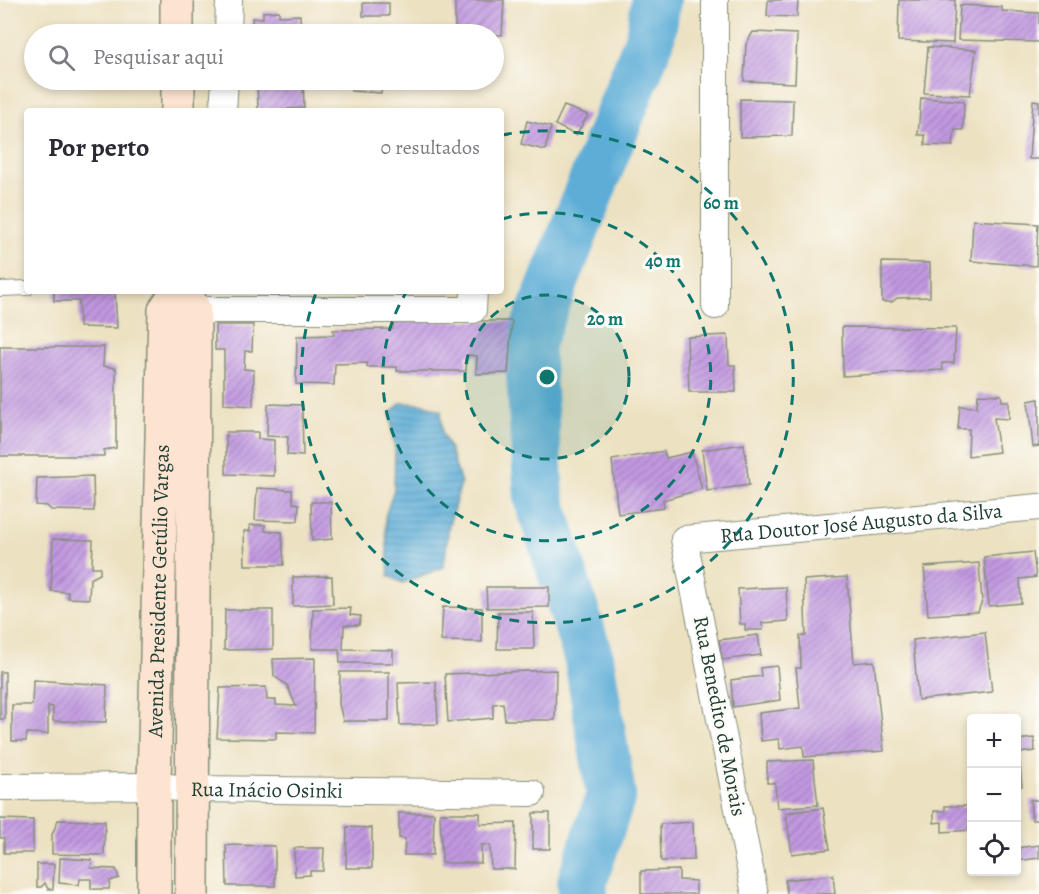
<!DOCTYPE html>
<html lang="pt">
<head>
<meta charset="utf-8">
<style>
  :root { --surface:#fff; --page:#f2f2f3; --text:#2b2b33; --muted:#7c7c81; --line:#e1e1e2 }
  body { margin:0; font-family:Alegreya,serif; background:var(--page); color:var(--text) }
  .controls { position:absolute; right:18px; bottom:18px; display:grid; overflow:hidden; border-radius:6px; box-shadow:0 3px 9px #0003 }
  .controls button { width:54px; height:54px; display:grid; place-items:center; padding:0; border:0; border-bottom:2px solid var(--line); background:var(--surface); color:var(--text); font:30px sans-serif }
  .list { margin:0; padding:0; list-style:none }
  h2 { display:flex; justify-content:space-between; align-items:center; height:78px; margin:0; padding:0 24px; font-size:26px }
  h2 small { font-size:20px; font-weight:400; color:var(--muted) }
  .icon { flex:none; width:33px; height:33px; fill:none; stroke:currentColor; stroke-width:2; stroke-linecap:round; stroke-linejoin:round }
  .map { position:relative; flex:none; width:1039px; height:894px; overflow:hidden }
  .search { position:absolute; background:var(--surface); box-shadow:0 3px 9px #0003; left:24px; top:24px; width:480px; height:66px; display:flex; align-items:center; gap:15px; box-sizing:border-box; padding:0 21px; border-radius:33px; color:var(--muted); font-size:22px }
  .panel { position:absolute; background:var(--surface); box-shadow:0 3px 9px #0003; left:24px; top:108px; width:480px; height:186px; border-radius:6px }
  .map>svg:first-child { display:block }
  .water { fill:url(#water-rules); stroke:#3e7586; stroke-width:1.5 }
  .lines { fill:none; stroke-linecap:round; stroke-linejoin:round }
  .river { stroke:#5dadd7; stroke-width:50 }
  .building { fill:url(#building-hatch) }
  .lane-casing { stroke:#868f7a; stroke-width:16 }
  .street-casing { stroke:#868f7a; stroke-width:28 }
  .secondary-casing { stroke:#868f7a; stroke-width:36 }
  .lane { stroke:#fff; stroke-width:14 }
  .street { stroke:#fff; stroke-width:26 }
  .secondary { stroke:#fde4d0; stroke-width:33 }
  .ring { fill:none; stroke:#0f766e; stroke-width:3; stroke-dasharray:10 8 }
  .labels { text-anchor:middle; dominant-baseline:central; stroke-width:6; stroke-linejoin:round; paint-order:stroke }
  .street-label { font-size:21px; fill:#1f3d34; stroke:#fdfcf7 }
  .centre { fill:#0f766e; stroke:#fdfcf7; stroke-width:3 }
  .ring-label { font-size:18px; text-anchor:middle; font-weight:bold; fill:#0f766e; stroke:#fdfcf7; stroke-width:6; stroke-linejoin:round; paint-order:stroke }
</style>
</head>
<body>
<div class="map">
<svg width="1039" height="894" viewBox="0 0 1039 894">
  <defs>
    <pattern id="water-rules" width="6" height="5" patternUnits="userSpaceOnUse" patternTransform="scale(1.5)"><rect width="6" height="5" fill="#5dadd7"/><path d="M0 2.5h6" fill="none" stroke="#4c8eaf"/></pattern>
    <pattern id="building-hatch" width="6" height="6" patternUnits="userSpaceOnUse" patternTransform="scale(1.5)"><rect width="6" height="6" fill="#c299e1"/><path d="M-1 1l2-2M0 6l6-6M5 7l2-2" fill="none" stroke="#9d7eb7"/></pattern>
  </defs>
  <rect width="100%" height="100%" fill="#fdfcf7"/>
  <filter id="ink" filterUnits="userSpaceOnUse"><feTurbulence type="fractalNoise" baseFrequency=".0167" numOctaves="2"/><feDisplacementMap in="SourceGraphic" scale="12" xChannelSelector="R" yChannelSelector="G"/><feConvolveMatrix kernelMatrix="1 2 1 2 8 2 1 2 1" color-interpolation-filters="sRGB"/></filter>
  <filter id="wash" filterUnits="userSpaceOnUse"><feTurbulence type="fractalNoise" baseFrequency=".008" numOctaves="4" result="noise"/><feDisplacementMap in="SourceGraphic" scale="24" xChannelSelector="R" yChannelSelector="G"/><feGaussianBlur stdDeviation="1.35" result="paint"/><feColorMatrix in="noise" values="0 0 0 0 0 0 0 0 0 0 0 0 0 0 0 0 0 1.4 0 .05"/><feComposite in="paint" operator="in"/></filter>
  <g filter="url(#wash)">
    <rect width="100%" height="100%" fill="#ece1c1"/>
    <path class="water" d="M401,403L424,404L441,411L442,433L450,449L461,483L449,525L444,567L403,583L389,576L385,517L394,489L395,451L390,413Z"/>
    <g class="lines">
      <path class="river" d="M583,894L582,882L611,795L589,659L539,498L529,345L650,38L656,0"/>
    </g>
    <g id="blocks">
      <g class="building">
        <path d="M455,0H504L502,35L455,33Z"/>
        <path d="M768,0H798L797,17L767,16Z"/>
        <path d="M899,0H955L953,43L898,41Z"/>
        <rect x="363" y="3" width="26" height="13"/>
        <path d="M960,5L1002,7V11L1039,13V42L958,40Z"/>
        <path d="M279,11V16L300,15L301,34H253L252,18H263V12Z"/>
        <path d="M753,32L797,34L795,83L744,81L746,44Z"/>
        <path d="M928,47L976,50L970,95L924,93Z"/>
        <path d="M257,80H303L304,108L288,109V111H258Z"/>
        <path d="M321,80H382L381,93L351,91V87H334L330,82H321Z"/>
        <path d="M921,98L964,101L963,130H955L953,146L925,145V135H918Z"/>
        <path d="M740,99L793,100L792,136L740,137Z"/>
        <path d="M1033,100L1039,101V159H1029Z"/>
        <path d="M564,106L588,115L576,135L555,125Z"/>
        <path d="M527,121L551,127L545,150L521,144Z"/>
        <path d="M973,220L1038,224L1036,266L971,261Z"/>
        <path d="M882,262L930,263V297L897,298L892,302H882Z"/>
        <path d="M54,291H115L117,328L79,327V301H54Z"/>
        <path d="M393,321H512L508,373L476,374L477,356L467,355L466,371H397V367H367V363L335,364L334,385L296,384L297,336L334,335L333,330L393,329Z"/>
        <path d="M215,325H253L252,351H245L244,369L254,370L253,406L224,404V350H215Z"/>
        <path d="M842,327L956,328L954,363H942L943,370L843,376Z"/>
        <path d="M728,335L729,365H735L736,392H689L687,337Z"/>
        <path d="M0,347H104L103,366L116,368V448L104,450V456H0Z"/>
        <path d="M978,394L1001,395L1002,401H1009V419L994,418L999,452L968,456L969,429H958L960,406L977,407Z"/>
        <path d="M1039,399V446L1033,447L1028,401Z"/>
        <path d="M268,404L302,405L303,456L287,455L288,437L267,436Z"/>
        <path d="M226,432H258V439L274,440V476L226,474Z"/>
        <path d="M744,444L749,485L707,491L702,450Z"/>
        <path d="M664,451L666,458L692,452L702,489L663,500L664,508L618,514L612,460Z"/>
        <path d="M93,476L94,511L51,510L47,506L36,505L37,478Z"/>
        <path d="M257,488L292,490L293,503L299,504L298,521L255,520Z"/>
        <path d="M311,502H331L332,539L312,541Z"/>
        <path d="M250,525H265V531L282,532L284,565H245L244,531H250Z"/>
        <path d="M53,539L93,540L92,567H100V574L90,579L89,599L68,598V592L51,591Z"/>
        <path d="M1033,552L1036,577L1020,579L1021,603L989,606L984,557Z"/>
        <path d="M979,563L982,601L978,612L928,615L924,567Z"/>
        <path d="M332,576L333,604L293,606V577Z"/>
        <path d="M847,577L854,663L874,661L884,751L804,757L803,746L780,749L779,739L761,741L759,713L800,708L796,668H801L800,636H806L804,580Z"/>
        <path d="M486,587H549V607L487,608Z"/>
        <path d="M786,587L788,621L762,623L763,630H745V624H740L738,589Z"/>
        <path d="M443,607L482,608V642L441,641Z"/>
        <path d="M351,608L350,615L361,616L359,625H344L343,649L393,650V663H340L339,649H312L313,609Z"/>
        <path d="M225,610H273V649L224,650Z"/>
        <path d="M498,612H533L534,649H497Z"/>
        <path d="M985,632L992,692L918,700L913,640Z"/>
        <path d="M758,635L761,655L722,660L719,640Z"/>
        <path d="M315,658L314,733L276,732V739L217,738L220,688L266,687L267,700H276V705L296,706L287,685L274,676L273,659Z"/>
        <path d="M777,666L780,700L733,707L731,680L761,676L760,668Z"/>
        <path d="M556,670L555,720H505L503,703L493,704V718L448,722L445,674Z"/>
        <rect x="0" y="672" width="5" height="47"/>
        <path d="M340,672H389V721H343L339,704Z"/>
        <path d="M33,680L107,685L106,722L53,721V707L48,706V734L27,733L26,741H12V705H32Z"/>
        <path d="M436,682L438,724L400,725L398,683Z"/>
        <path d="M1034,738L1035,751L1019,753L1022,786L1017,787V740Z"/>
        <path d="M813,760L818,805L777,808L775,783H767V762Z"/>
        <path d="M1030,800H1039V820H1032Z"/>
        <path d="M945,806H972V830L942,832V822L934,823V811H945Z"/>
        <path d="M823,808L830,849L792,854L786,813Z"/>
        <path d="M399,813H434L433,855H404L405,839L399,838Z"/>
        <path d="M440,813H480V824L516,823L515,869H491L490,845H481V863H442Z"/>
        <rect x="533" y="813" width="17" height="36"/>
        <path d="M0,819L33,820V853H4V838H0Z"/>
        <path d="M58,820L105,821L104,855L52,854V835Z"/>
        <path d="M693,822L694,860L661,861L660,824Z"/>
        <path d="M347,827L372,828V868H346Z"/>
        <path d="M226,845L275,846V886H227Z"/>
        <path d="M1039,845V858L1017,861V848Z"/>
        <path d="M294,848H324L323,871H310V875L295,876Z"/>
        <path d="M60,858L92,860L91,868L116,869L119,878L110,881L109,889H91V879H80L79,885L59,883Z"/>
        <path d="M37,864H54L53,889H48L45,883L41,887H37Z"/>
        <path d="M679,870V880L696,881V894H641V871Z"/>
        <path d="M833,875L835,894H787L785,880Z"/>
      </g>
    </g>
  </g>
  <g filter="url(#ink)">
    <use href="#blocks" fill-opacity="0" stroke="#868f7a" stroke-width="1.5"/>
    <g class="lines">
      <g class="lane-casing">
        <path id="lane" d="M0,289L27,288"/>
      </g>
      <g class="street-casing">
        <g id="street">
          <path d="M228,34L229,0"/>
          <path d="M223,111L225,80"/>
          <path d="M715,306V0"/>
          <path d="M177,310H473L474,291"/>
          <path id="s1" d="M0,787L154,786L193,789L532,793"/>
          <path id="s2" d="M755,894L684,539L1039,507"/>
        </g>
      </g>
      <g class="secondary-casing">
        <g id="secondary">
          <path d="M177,0V34"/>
          <path d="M178,80V111"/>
          <path d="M184,291L194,310L192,894"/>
          <path id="s3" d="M154,894V786L165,310L178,291"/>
        </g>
      </g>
      <use href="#lane" class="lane"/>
      <use href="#street" class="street"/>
      <use href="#secondary" class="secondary"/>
    </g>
  </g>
  <circle cx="547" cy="377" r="82" fill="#0f766e" fill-opacity=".12"/>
  <g class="ring">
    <circle cx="547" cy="377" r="82"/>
    <path d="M502 219A164 164 0 1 1 407 291"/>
    <path d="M502 135A246 246 0 1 1 316 293"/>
  </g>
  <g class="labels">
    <g class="street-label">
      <text stroke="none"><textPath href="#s2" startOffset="540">Rua Doutor José Augusto da Silva</textPath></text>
      <text stroke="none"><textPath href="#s3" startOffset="303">Avenida Presidente Getúlio Vargas</textPath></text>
      <text transform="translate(720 716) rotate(79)">Rua Benedito de Morais</text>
      <text stroke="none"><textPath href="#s1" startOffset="267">Rua Inácio Osinki</textPath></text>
    </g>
  </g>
  <circle cx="547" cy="377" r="9" class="centre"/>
  <g class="ring-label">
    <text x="721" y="209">60 m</text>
    <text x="663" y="267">40 m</text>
    <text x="605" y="325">20 m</text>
  </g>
</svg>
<div class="controls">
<button>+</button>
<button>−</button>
<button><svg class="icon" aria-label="locate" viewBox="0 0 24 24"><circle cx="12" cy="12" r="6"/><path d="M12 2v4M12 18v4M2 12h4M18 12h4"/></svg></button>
</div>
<div class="search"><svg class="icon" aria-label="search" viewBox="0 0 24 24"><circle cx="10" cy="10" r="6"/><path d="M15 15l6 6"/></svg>Pesquisar aqui</div>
<section class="panel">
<h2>Por perto<small>0 resultados</small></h2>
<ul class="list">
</ul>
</section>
</div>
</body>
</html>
